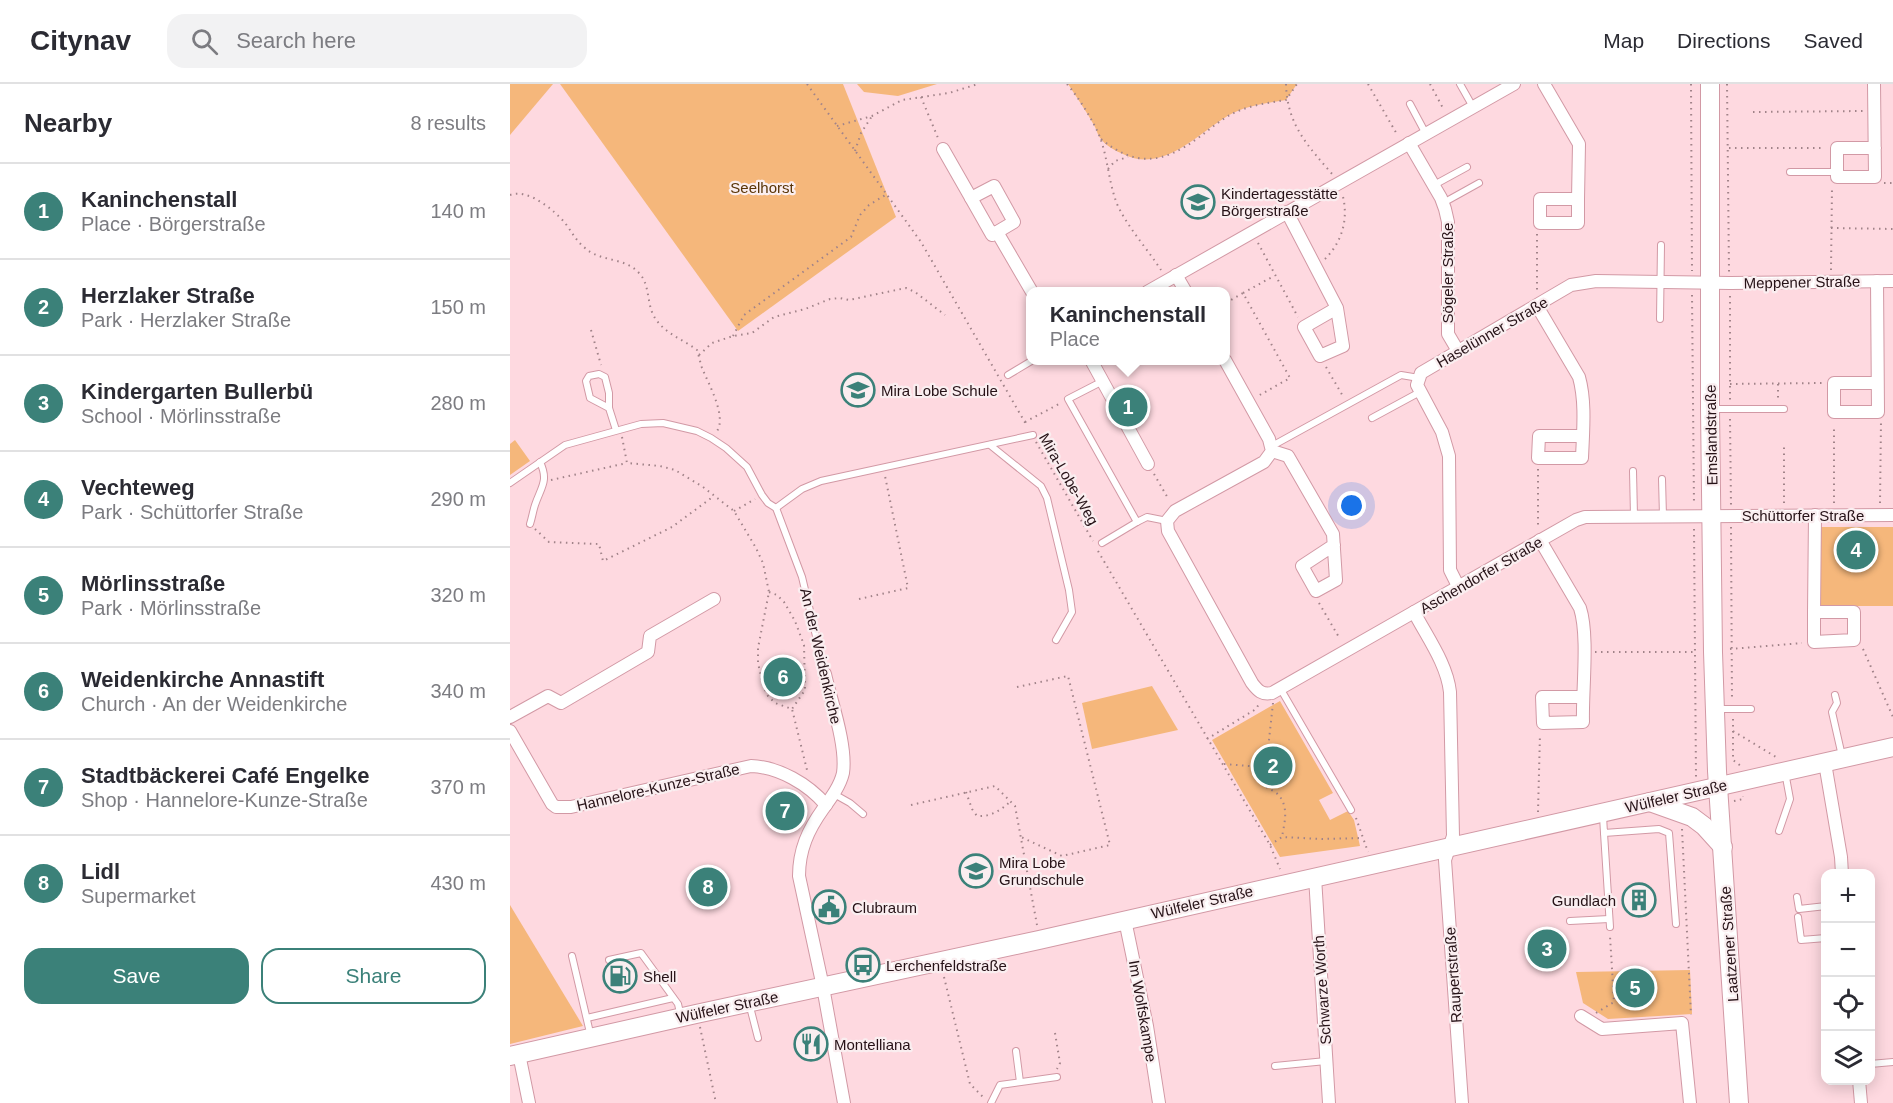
<!DOCTYPE html>
<html lang="en">
<head>
<meta charset="utf-8">
<style>
  :root { --surface:#fff; --page:#f2f2f3; --text:#2b2b33; --muted:#7c7c81; --line:#e1e1e2; --accent:#3b8179 }
  body { margin:0; font-family:Helvetica,sans-serif; background:var(--page); color:var(--text) }
  .controls { position:absolute; right:18px; bottom:18px; display:grid; overflow:hidden; border-radius:12px; box-shadow:0 3px 15px #0003 }
  .controls button { width:54px; height:54px; display:grid; place-items:center; padding:0; border:0; border-bottom:2px solid var(--line); background:var(--surface); color:var(--text); font:30px sans-serif }
  .you { position:absolute; left:842px; top:422px; width:21px; height:21px; margin:-15px; border:4px solid #fff; border-radius:50%; background:#1a73e8; box-shadow:0 0 0 9px #1a73e833 }
  .badge { display:grid; place-items:center; width:39px; height:39px; border-radius:50%; background:var(--accent); color:#fff; font-size:20px; font-weight:700 }
  .pin { position:absolute; translate:-50% -50%; border:3px solid #fff; box-shadow:0 2px 6px #0006 }
  .popup { position:absolute; left:516px; top:203px; width:204px; height:78px; box-sizing:border-box; display:grid; place-content:center; border-radius:12px; background:var(--surface); filter:drop-shadow(0 2px 4px #0005); font-size:20px; white-space:nowrap; color:var(--muted) }
  .popup b { font-size:22px; color:var(--text) }
  .popup::after { content:''; position:absolute; left:50%; top:100%; margin-left:-12px; border:12px solid transparent; border-top-color:var(--surface) }
  .list { margin:0; padding:0; list-style:none }
  h2 { display:flex; justify-content:space-between; align-items:center; height:78px; margin:0; padding:0 24px; font-size:26px }
  h2 small { font-size:20px; font-weight:400; color:var(--muted) }
  .list li { display:grid; grid-template-columns:39px 1fr auto; gap:18px; align-items:center; box-sizing:border-box; height:96px; padding:0 24px; border-top:2px solid var(--line) }
  .list b { display:block; font-size:22px; white-space:nowrap }
  .list p { margin:0; font-size:20px; white-space:nowrap; color:var(--muted) }
  .list em { font-size:20px; font-style:normal; color:var(--muted) }
  .actions { display:flex; gap:12px; padding:18px 24px }
  .actions a { flex:1; padding:14px 0; border:2px solid var(--accent); border-radius:18px; text-align:center; font-size:21px; color:var(--accent) }
  .actions .main { background:var(--accent); color:#fff }
  .icon { flex:none; width:33px; height:33px; fill:none; stroke:currentColor; stroke-width:2; stroke-linecap:round; stroke-linejoin:round }
  .map { position:relative; flex:none; width:1383px; height:1019px; overflow:hidden }
  header { display:flex; align-items:center; gap:36px; box-sizing:border-box; height:84px; padding:0 30px; background:var(--surface); border-bottom:2px solid var(--line) }
  header strong { font-size:28px }
  nav { display:flex; gap:33px; margin-inline-start:auto; font-size:21px }
  .search { width:420px; height:54px; background:var(--page); display:flex; align-items:center; gap:15px; box-sizing:border-box; padding:0 21px; border-radius:18px; color:var(--muted); font-size:22px }
  main { display:flex }
  aside { flex:1; background:var(--surface) }
  .map>svg:first-child { display:block }
  .green { fill:#f5b77b }
  .lines { fill:none; stroke-linecap:round; stroke-linejoin:round }
  .lane-casing { stroke:#d299a5; stroke-width:8 }
  .street-casing { stroke:#d299a5; stroke-width:14 }
  .secondary-casing { stroke:#d299a5; stroke-width:20 }
  .path { stroke:#a18389; stroke-width:2; stroke-dasharray:1.5 4.5; stroke-linecap:butt }
  .lane { stroke:#fff; stroke-width:6 }
  .street { stroke:#fff; stroke-width:12 }
  .secondary { stroke:#fff; stroke-width:18 }
  .labels { text-anchor:middle; dominant-baseline:central; stroke-width:4.5; stroke-linejoin:round; paint-order:stroke }
  .park-label { font-size:15px; fill:#593406; stroke:#faeef0 }
  .poi-label { font-size:15px; fill:#261217; stroke:#faeef0; text-anchor:start }
  .street-label { font-size:15px; fill:#261217; stroke:#faeef0 }
</style>
</head>
<body>
<header>
<strong>Citynav</strong>
<div class="search"><svg class="icon" aria-label="search" viewBox="0 0 24 24"><circle cx="10" cy="10" r="6"/><path d="M15 15l6 6"/></svg>Search here</div>
<nav><a>Map</a><a>Directions</a><a>Saved</a></nav>
</header>
<main>
<aside>
<h2>Nearby<small>8 results</small></h2>
<ul class="list">
<li><span class="badge">1</span><div><b>Kaninchenstall</b><p>Place · Börgerstraße</p></div><em>140 m</em></li>
<li><span class="badge">2</span><div><b>Herzlaker Straße</b><p>Park · Herzlaker Straße</p></div><em>150 m</em></li>
<li><span class="badge">3</span><div><b>Kindergarten Bullerbü</b><p>School · Mörlinsstraße</p></div><em>280 m</em></li>
<li><span class="badge">4</span><div><b>Vechteweg</b><p>Park · Schüttorfer Straße</p></div><em>290 m</em></li>
<li><span class="badge">5</span><div><b>Mörlinsstraße</b><p>Park · Mörlinsstraße</p></div><em>320 m</em></li>
<li><span class="badge">6</span><div><b>Weidenkirche Annastift</b><p>Church · An der Weidenkirche</p></div><em>340 m</em></li>
<li><span class="badge">7</span><div><b>Stadtbäckerei Café Engelke</b><p>Shop · Hannelore-Kunze-Straße</p></div><em>370 m</em></li>
<li><span class="badge">8</span><div><b>Lidl</b><p>Supermarket</p></div><em>430 m</em></li>
</ul>
<div class="actions"><a class="main">Save</a><a>Share</a></div>
</aside>
<div class="map">
<svg width="1383" height="1019" viewBox="0 0 1383 1019">
  <rect width="100%" height="100%" fill="#fed9e0"/>
  <g class="green">
    <path d="M0,0H43L0,51Z"/>
    <path d="M50,0H333L386,133L228,247Z"/>
    <path d="M347,0H427L388,12L354,8Z"/>
    <path d="M558,0H787L776,16C758,19 740,21 723,29C690,46 655,91 613,70C606,67 596,62 591,55C588,52 587,47 585,43C577,28 567,14 558,0Z"/>
    <path d="M5,356L20,377L0,391V360Z"/>
    <path d="M1310,443H1383V522H1309Z"/>
    <path d="M642,602L668,646L582,665L572,619Z"/>
    <path d="M770,617L823,709L809,716L820,736L838,727L844,736L850,762L770,773L702,656Z"/>
    <path d="M0,821L73,942L0,960Z"/>
    <path d="M1180,886L1182,930L1098,935L1073,919L1066,888Z"/>
  </g>
  <g class="lines">
    <g class="lane-casing">
      <g id="lane">
        <path d="M950,0L963,23"/>
        <path d="M900,20L916,50"/>
        <path d="M1280,88H1327"/>
        <path d="M924,101L957,83"/>
        <path d="M933,119L969,99"/>
        <path d="M1150,235L1151,161"/>
        <path d="M498,291L523,276"/>
        <path d="M593,297L558,315L627,438L637,433L657,437"/>
        <path d="M99,324L80,314L76,297L79,292L89,290L95,293L99,309V324L106,346"/>
        <path d="M1201,325H1274"/>
        <path d="M862,334L910,308"/>
        <path d="M480,361L531,402L537,414L559,506L562,528L546,556"/>
        <path d="M762,362L891,291L909,294"/>
        <path d="M1123,387L1124,432"/>
        <path d="M1152,395L1153,432"/>
        <path d="M0,399L55,361L131,340L153,339L187,347L201,354L216,364L237,383L252,411L258,419L266,424L292,493L315,590"/>
        <path d="M266,424L292,405L311,397L523,351"/>
        <path d="M20,440C22,434 23,427 25,421C31,403 39,397 30,378"/>
        <path d="M592,459L627,438"/>
        <path d="M770,604L841,726"/>
        <path d="M1325,611L1327,619L1322,628L1332,672"/>
        <path d="M1206,625H1241"/>
        <path d="M324,710L340,719L353,730"/>
        <path d="M1093,732L1094,749L1149,745L1159,749L1166,840"/>
        <path d="M1269,747L1280,715L1275,688"/>
        <path d="M1094,749L1100,843"/>
        <path d="M1287,813L1289,825L1316,822"/>
        <path d="M1288,833L1291,856L1316,854"/>
        <path d="M1060,837L1099,835"/>
        <path d="M62,872L81,953"/>
        <path d="M99,876L131,869L168,920L171,933"/>
        <path d="M239,919L248,954"/>
        <path d="M77,934L163,914"/>
        <path d="M506,967L510,998"/>
        <path d="M1360,980L1383,978"/>
        <path d="M765,982L816,977"/>
        <path d="M481,1019L490,1001L547,993"/>
      </g>
    </g>
    <g class="street-casing">
      <g id="street">
        <path d="M1034,0L1069,60L1068,115H1030V139H1068V115"/>
        <path d="M1364,0L1365,93H1327V64H1365"/>
        <path d="M899,59L931,114L935,125L938,138V250L948,267"/>
        <path d="M433,65L461,114"/>
        <path d="M484,102L504,138L482,151L461,114Z"/>
        <path d="M777,128L827,224L833,262L810,272L794,243L827,224"/>
        <path d="M487,148L522,208"/>
        <path d="M666,191L676,208"/>
        <path d="M1367,197L1368,328H1324V299H1367"/>
        <path d="M637,208L1004,0"/>
        <path d="M1027,222L1069,293C1076,318 1073,348 1072,374H1028L1029,352H1073"/>
        <path d="M581,276L638,380"/>
        <path d="M715,276L759,355L762,367L754,378L665,427L657,437L658,447L742,599C748,607 752,611 762,609L904,528"/>
        <path d="M762,367L778,372L823,450L826,496L806,507L792,482L824,461"/>
        <path d="M1030,456L1070,524C1079,552 1072,607 1073,638L1033,639L1032,613H1072"/>
        <path d="M948,502L940,486L939,372L932,348L907,301L911,289L1061,201L1086,197L1220,199L1383,197"/>
        <path d="M1304,528V558L1344,556V528H1304L1305,431"/>
        <path d="M315,590C321,617 337,661 333,689C330,702 321,714 313,725C298,746 289,766 289,792L313,903L334,1019"/>
        <path d="M0,633L38,612L51,619L138,568L140,552L204,515"/>
        <path d="M0,647L42,720L46,723H61L241,682C269,683 298,700 316,721"/>
        <path d="M1315,679L1331,773L1332,790"/>
        <path d="M805,793L819,1019"/>
        <path d="M615,836L637,942L649,1019"/>
        <path d="M1071,932L1092,945L1172,939L1180,1019"/>
        <path d="M9,970L19,1019"/>
        <path d="M1349,996L1351,1019"/>
        <path d="M952,1019L935,776L943,752L940,608C937,580 917,553 904,528L1066,436L1075,433L1383,431"/>
      </g>
    </g>
    <g class="secondary-casing">
      <g id="secondary">
        <path d="M1200,0V325L1203,568L1207,687L1229,1019"/>
        <path d="M1140,718L1182,733L1194,742L1213,763"/>
        <path d="M0,972L186,930L529,856L1383,663"/>
      </g>
    </g>
    <g class="path">
      <path d="M297,0L411,158L517,342"/>
      <path d="M557,0C569,14 585,39 591,56C598,77 599,99 607,120C618,144 636,163 651,186"/>
      <path d="M776,0C777,41 798,62 823,91"/>
      <path d="M858,0L888,52"/>
      <path d="M920,0L934,26"/>
      <path d="M1181,0L1182,187"/>
      <path d="M1217,0L1219,188"/>
      <path d="M411,13L428,54"/>
      <path d="M1243,28L1353,27"/>
      <path d="M327,42L362,32L392,16L439,9L468,0"/>
      <path d="M591,55C625,83 653,80 688,54C699,46 710,36 722,30C739,21 758,19 776,16L787,0"/>
      <path d="M1219,64H1315"/>
      <path d="M345,67L351,49L362,32"/>
      <path d="M598,85L605,77L618,73"/>
      <path d="M1374,99H1383"/>
      <path d="M0,111C18,104 44,126 55,139C62,148 66,157 75,164C90,178 115,173 129,189C139,199 137,215 142,228C150,248 171,254 187,266C189,272 190,278 192,284C198,299 217,332 207,347"/>
      <path d="M1321,144L1383,145"/>
      <path d="M1027,150V208"/>
      <path d="M748,159L788,233"/>
      <path d="M815,175C833,157 839,133 832,109"/>
      <path d="M1321,186L1322,104"/>
      <path d="M733,209L764,192"/>
      <path d="M1182,211L1184,421"/>
      <path d="M1220,212V317"/>
      <path d="M716,219L733,209L780,294L748,312"/>
      <path d="M81,246L91,281"/>
      <path d="M223,252L234,231L341,153L350,131L359,121L377,110"/>
      <path d="M189,271L202,259L223,252L242,249L264,233L295,225L320,215L330,214L339,216L396,204L405,208L435,231"/>
      <path d="M816,283L834,314"/>
      <path d="M1220,300L1312,299"/>
      <path d="M1268,300V318"/>
      <path d="M1220,335L1221,422"/>
      <path d="M515,338L549,320"/>
      <path d="M112,353L117,379L150,382L165,386L193,403L224,427L246,464L253,479L259,508L248,564V579L253,601L258,612L265,619L282,625L298,690"/>
      <path d="M526,358L583,457"/>
      <path d="M1028,385V443"/>
      <path d="M644,390L659,416"/>
      <path d="M41,396L117,379"/>
      <path d="M1274,419V361"/>
      <path d="M1324,419V341"/>
      <path d="M1370,419L1371,338"/>
      <path d="M224,427L245,415"/>
      <path d="M1221,443L1222,617"/>
      <path d="M25,445L39,458L89,460L93,477L162,443L204,412"/>
      <path d="M1184,445L1186,694"/>
      <path d="M588,467L760,761L770,785"/>
      <path d="M259,508L267,511L274,518L285,537L294,561L295,606L282,625"/>
      <path d="M349,515L398,504L375,392"/>
      <path d="M809,519L830,555"/>
      <path d="M1220,565L1292,559"/>
      <path d="M1353,565L1383,633"/>
      <path d="M1085,568H1184"/>
      <path d="M507,603L558,592L600,761L552,772L511,753"/>
      <path d="M763,619L758,665C751,670 744,691 751,699C758,706 767,706 772,716C778,728 774,741 772,753"/>
      <path d="M1223,635V676L1231,682"/>
      <path d="M1223,647L1266,673"/>
      <path d="M697,655L746,625L749,620"/>
      <path d="M714,680L750,683"/>
      <path d="M456,708L462,725L467,732C481,733 491,726 501,717"/>
      <path d="M1224,717L1233,715V712"/>
      <path d="M401,721L485,702L505,722L527,841"/>
      <path d="M1028,728L1030,650"/>
      <path d="M846,734L858,768"/>
      <path d="M1172,745L1181,931"/>
      <path d="M760,761L772,753L812,755L853,754"/>
      <path d="M434,893L460,1000L473,1013"/>
      <path d="M1086,929L1104,918L1100,852"/>
      <path d="M190,943L206,1019"/>
      <path d="M545,949L550,979L547,985"/>
    </g>
    <use href="#lane" class="lane"/>
    <use href="#street" class="street"/>
    <use href="#secondary" class="secondary"/>
  </g>
  <defs>
    <g id="school-ring" transform="scale(1.725)"><circle r="9.5" fill="#faeef0" stroke="#3b8179" stroke-width="1.5"/><path d="M0-5L7-2L0 1L-7-2ZM-4 1L0 2.5L4 1V4Q0 6-4 4Z" fill="#3b8179"/></g>
    <g id="building-ring" transform="scale(1.725)"><circle r="9.5" fill="#faeef0" stroke="#3b8179" stroke-width="1.5"/><path d="M-4-6H4V6H1V3H-1V6H-4ZM-2.5-4.3h1.7v1.8h-1.7ZM.8-4.3h1.7v1.8H.8ZM-2.5-1h1.7V.8h-1.7ZM.8-1h1.7V.8H.8Z" fill="#3b8179"/></g>
    <g id="civic-ring" transform="scale(1.725)"><circle r="9.5" fill="#faeef0" stroke="#3b8179" stroke-width="1.5"/><path d="M-.6-6.5H3V-4.5H.6V-3L4-1V1h2V6H-6V1h2V-1L-.6-3ZM-1.2 2.5V6h2.4V2.5Z" fill="#3b8179"/></g>
    <g id="bus-ring" transform="scale(1.725)"><circle r="9.5" fill="#faeef0" stroke="#3b8179" stroke-width="1.5"/><path d="M-5-6H5V4H4V6H2V4H-2V6H-4V4H-5ZM-3.5-4V0h7V-4ZM-3.5 1.2v1.5H-2V1.2ZM2 1.2v1.5H3.5V1.2Z" fill="#3b8179"/></g>
    <g id="fuel-ring" transform="scale(1.725)"><circle r="9.5" fill="#faeef0" stroke="#3b8179" stroke-width="1.5"/><path d="M-5.5-6h7V0h2V4h1.3V-2.5L3-4.5l.8-.8L6-3V5H2.5V1h-1V6h-7ZM-4.2-4.7v3.2H.2V-4.7Z" fill="#3b8179"/></g>
    <g id="restaurant-ring" transform="scale(1.725)"><circle r="9.5" fill="#faeef0" stroke="#3b8179" stroke-width="1.5"/><path d="M-5-6h1v4h1v-4h1v4h1v-4h1v5L-1.5 .5V6h-2V.5L-5-1ZM5-6V6H3V1.5H1.5Q1.5-4 5-6Z" fill="#3b8179"/></g>
  </defs>
  <g fill-rule="evenodd">
    <use href="#school-ring" x="688" y="118"/>
    <use href="#school-ring" x="348" y="306"/>
    <use href="#school-ring" x="466" y="787"/>
    <use href="#building-ring" x="1129" y="816"/>
    <use href="#civic-ring" x="319" y="823"/>
    <use href="#bus-ring" x="353" y="881"/>
    <use href="#fuel-ring" x="110" y="892"/>
    <use href="#restaurant-ring" x="301" y="960"/>
  </g>
  <g class="labels">
    <g class="park-label">
      <text x="252" y="103">Seelhorst</text>
    </g>
    <g class="poi-label">
      <text x="711" y="109">Kindertagesstätte<tspan x="711" dy="17">Börgerstraße</tspan></text>
      <text x="371" y="306">Mira Lobe Schule</text>
      <text x="489" y="778">Mira Lobe<tspan x="489" dy="17">Grundschule</tspan></text>
      <text x="1106" y="816" text-anchor="end">Gundlach</text>
      <text x="342" y="823">Clubraum</text>
      <text x="376" y="881">Lerchenfeldstraße</text>
      <text x="133" y="892">Shell</text>
      <text x="324" y="960">Montelliana</text>
    </g>
    <g class="street-label">
      <text transform="translate(937 189) rotate(-90)">Sögeler Straße</text>
      <text transform="translate(1292 198) rotate(-1)">Meppener Straße</text>
      <text transform="translate(982 248) rotate(-30)">Haselünner Straße</text>
      <text transform="translate(1201 351) rotate(-91)">Emslandstraße</text>
      <text transform="translate(559 395) rotate(60)">Mira-Lobe-Weg</text>
      <text x="1293" y="431">Schüttorfer Straße</text>
      <text transform="translate(971 491) rotate(-30)">Aschendorfer Straße</text>
      <text transform="translate(311 572) rotate(77)">An der Weidenkirche</text>
      <text transform="translate(148 703) rotate(-13)">Hannelore-Kunze-Straße</text>
      <text transform="translate(1166 712) rotate(-13)">Wülfeler Straße</text>
      <text transform="translate(692 818) rotate(-13)">Wülfeler Straße</text>
      <text transform="translate(1219 860) rotate(-94)">Laatzener Straße</text>
      <text transform="translate(943 891) rotate(-94)">Raupertstraße</text>
      <text transform="translate(812 906) rotate(-94)">Schwarze Worth</text>
      <text transform="translate(217 923) rotate(-12)">Wülfeler Straße</text>
      <text transform="translate(633 927) rotate(80)">Im Wolfskampe</text>
    </g>
  </g>
</svg>
<div class="controls">
<button>+</button>
<button>−</button>
<button><svg class="icon" aria-label="locate" viewBox="0 0 24 24"><circle cx="12" cy="12" r="6"/><path d="M12 2v4M12 18v4M2 12h4M18 12h4"/></svg></button>
<button><svg class="icon" aria-label="layers" viewBox="0 0 24 24"><path d="M12 4l9 5-9 5-9-5zM3 14l9 5 9-5"/></svg></button>
</div>
<div class="you"></div>
<div class="pin badge" style="left:618px;top:323px">1</div>
<div class="popup"><b>Kaninchenstall</b>Place</div>
<div class="pin badge" style="left:763px;top:682px">2</div>
<div class="pin badge" style="left:1037px;top:865px">3</div>
<div class="pin badge" style="left:1346px;top:466px">4</div>
<div class="pin badge" style="left:1125px;top:904px">5</div>
<div class="pin badge" style="left:273px;top:593px">6</div>
<div class="pin badge" style="left:275px;top:727px">7</div>
<div class="pin badge" style="left:198px;top:803px">8</div>
</div>
</main>
</body>
</html>
